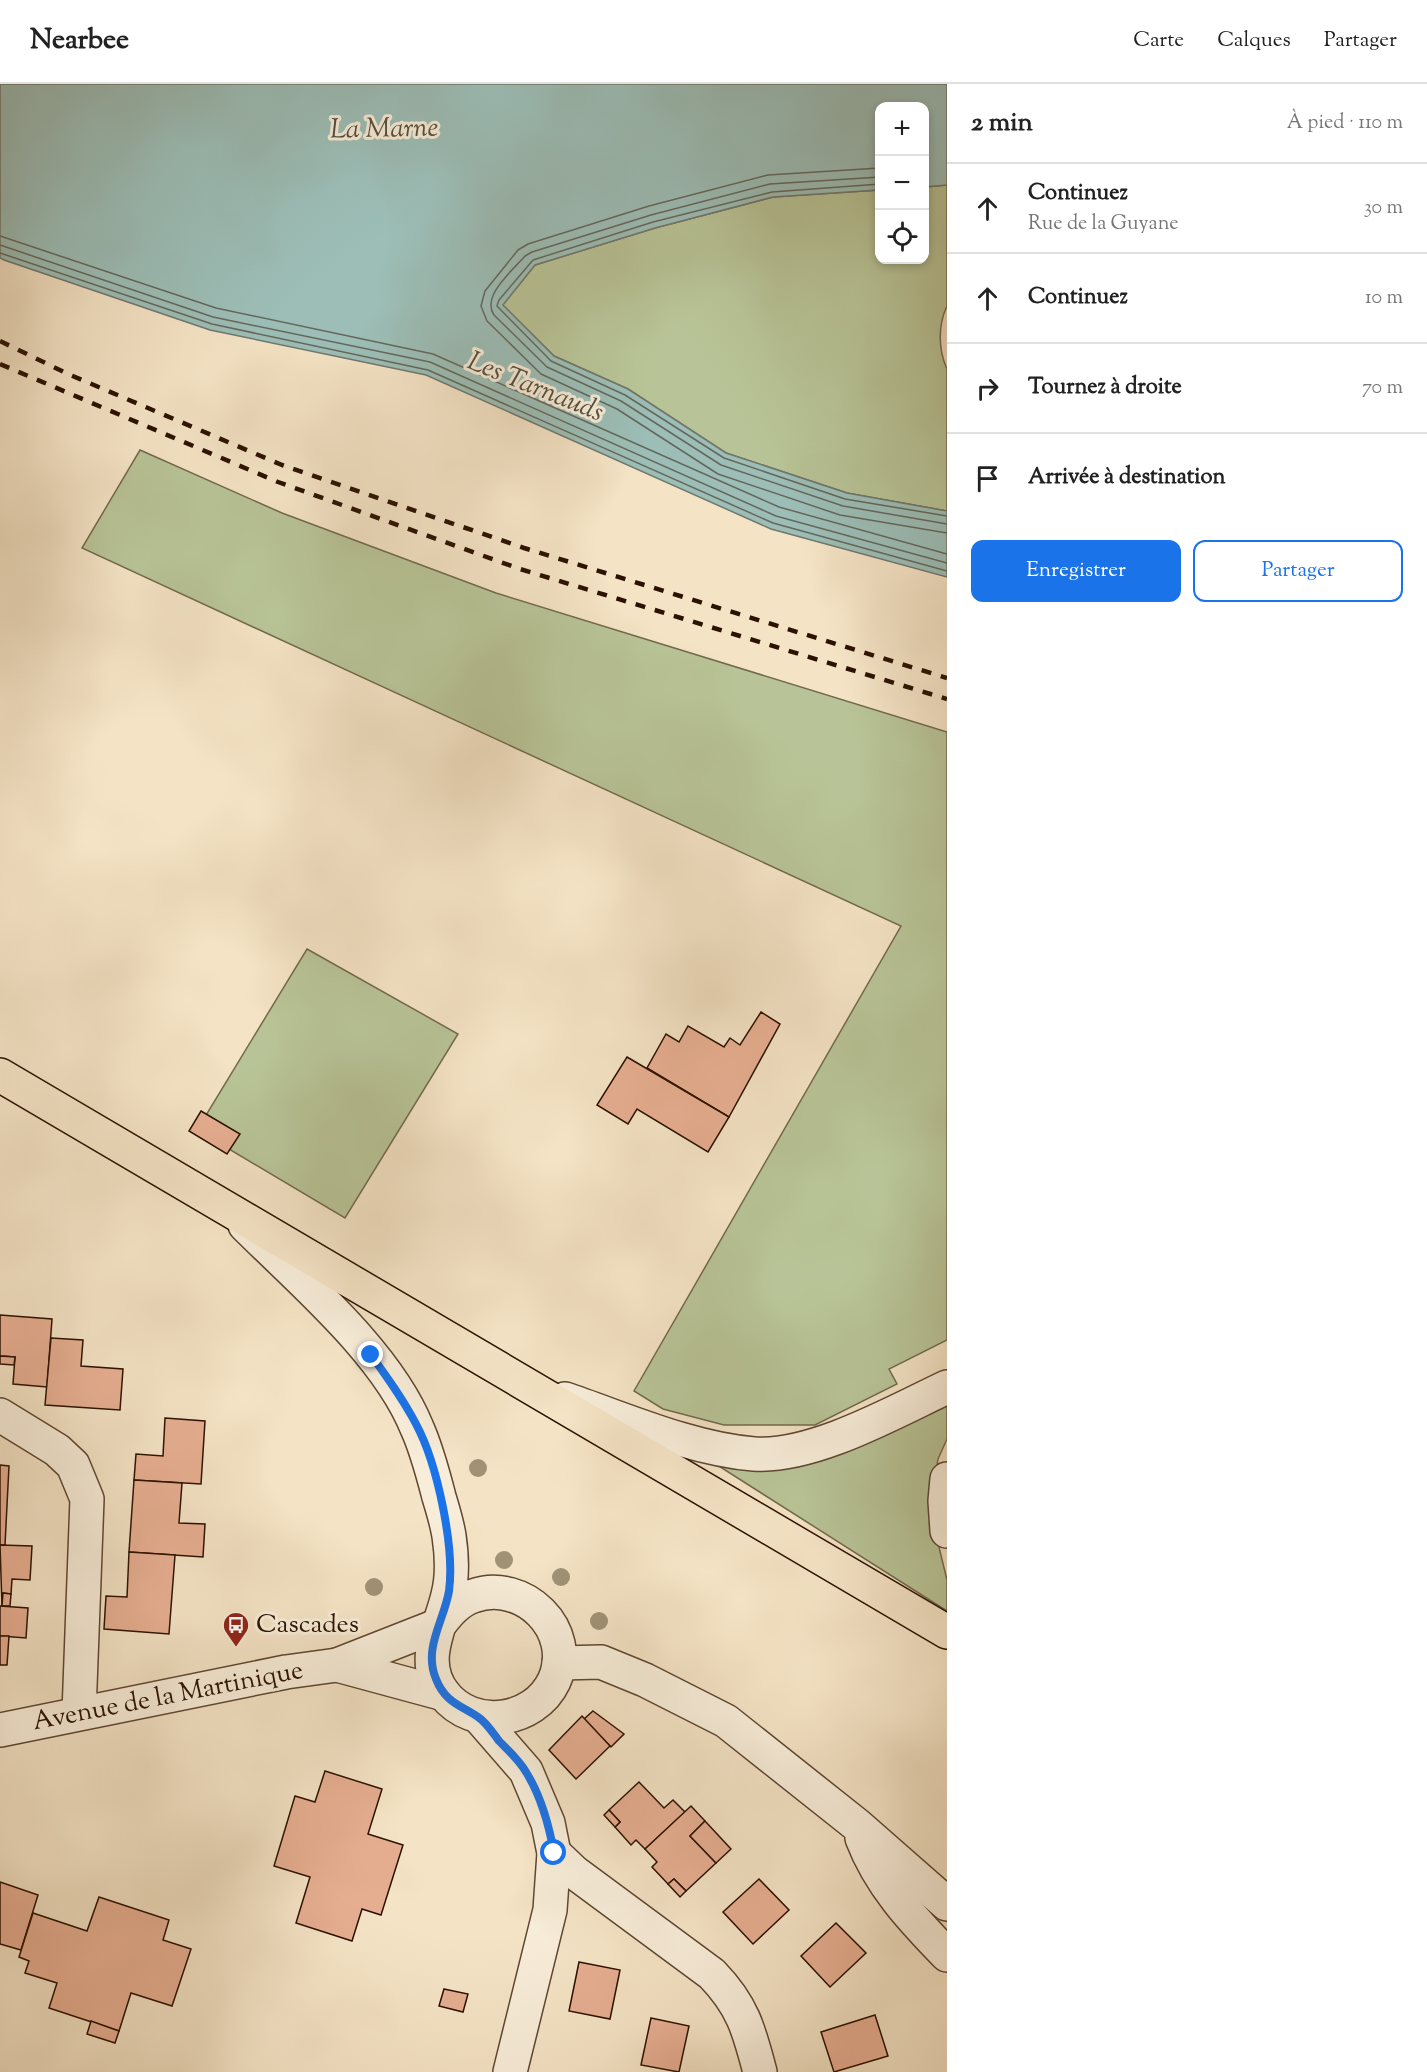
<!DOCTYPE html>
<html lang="fr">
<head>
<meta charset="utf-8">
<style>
  :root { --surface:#fff; --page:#f6f6f6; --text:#222; --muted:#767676; --line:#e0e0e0; --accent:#1a73e8 }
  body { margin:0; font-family:"Sorts Mill Goudy",serif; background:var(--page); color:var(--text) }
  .controls { position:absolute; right:18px; top:18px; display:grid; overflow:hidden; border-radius:12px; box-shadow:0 3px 9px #0003 }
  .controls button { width:54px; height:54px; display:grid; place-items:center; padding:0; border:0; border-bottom:2px solid var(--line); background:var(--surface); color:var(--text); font:30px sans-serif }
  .stop { position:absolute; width:18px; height:18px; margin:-14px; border:4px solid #1a73e8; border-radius:50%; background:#fff }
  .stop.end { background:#1a73e8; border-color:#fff; box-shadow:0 2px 6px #0008 }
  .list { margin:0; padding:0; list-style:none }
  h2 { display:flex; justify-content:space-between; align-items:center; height:78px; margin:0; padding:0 24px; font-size:26px }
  h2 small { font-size:20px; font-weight:400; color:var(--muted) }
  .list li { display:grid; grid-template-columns:39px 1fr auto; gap:18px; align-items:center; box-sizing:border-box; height:90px; padding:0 24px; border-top:2px solid var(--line) }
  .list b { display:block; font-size:22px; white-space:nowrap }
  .list p { margin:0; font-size:20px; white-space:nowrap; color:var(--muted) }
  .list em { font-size:20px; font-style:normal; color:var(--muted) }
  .actions { display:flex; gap:12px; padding:18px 24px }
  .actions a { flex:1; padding:14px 0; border:2px solid var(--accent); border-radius:12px; text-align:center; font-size:21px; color:var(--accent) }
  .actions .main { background:var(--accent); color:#fff }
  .icon { flex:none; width:33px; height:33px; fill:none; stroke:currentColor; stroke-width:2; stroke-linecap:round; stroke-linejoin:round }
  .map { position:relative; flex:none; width:947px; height:1988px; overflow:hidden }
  header { display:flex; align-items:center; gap:36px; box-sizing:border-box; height:84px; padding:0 30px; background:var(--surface); border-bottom:2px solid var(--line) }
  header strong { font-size:28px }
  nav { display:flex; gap:33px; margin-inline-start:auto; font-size:21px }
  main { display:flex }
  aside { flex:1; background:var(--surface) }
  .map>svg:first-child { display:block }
  .green { fill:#b8c497; stroke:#726a4c; stroke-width:1.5 }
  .water { fill:#9cbeb7; stroke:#6f796e; stroke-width:1.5 }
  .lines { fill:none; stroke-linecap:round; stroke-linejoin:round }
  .shore { stroke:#64685c; stroke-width:1.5 }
  .building { fill:#e6ae91; stroke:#2c1100; stroke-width:1.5 }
  .street-casing { stroke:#5e4631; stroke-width:36 }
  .primary-casing { stroke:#2c1100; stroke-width:36 }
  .street { stroke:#f8edd9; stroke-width:33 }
  .primary { stroke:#f4e3c5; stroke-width:33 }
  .rail { stroke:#2c1100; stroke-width:4.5; stroke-dasharray:10 10; stroke-linecap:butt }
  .tree { fill:#a19276 }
  .route { stroke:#1a73e8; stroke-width:8 }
  .labels { text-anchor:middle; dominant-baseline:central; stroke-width:6; stroke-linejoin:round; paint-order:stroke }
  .poi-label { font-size:26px; fill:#2c1100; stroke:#f8edd9; text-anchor:start }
  .street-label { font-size:26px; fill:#2c1100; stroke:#f8edd9 }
  .water-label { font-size:27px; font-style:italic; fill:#534e40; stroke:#f8edd9 }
</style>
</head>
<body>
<header>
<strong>Nearbee</strong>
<nav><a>Carte</a><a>Calques</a><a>Partager</a></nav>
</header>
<main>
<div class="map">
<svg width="947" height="1988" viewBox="0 0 947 1988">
  <rect width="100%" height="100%" fill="#f4e3c5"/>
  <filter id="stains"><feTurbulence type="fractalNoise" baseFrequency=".00333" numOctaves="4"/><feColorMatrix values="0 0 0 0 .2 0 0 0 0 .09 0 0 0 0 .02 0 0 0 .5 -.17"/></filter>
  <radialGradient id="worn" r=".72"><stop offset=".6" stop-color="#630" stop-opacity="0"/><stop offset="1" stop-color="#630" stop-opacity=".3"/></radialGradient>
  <g class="green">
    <path d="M947,101V222C938,241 938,265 947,285V427L847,409L726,369L628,305L554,272L502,221L535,181L655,144L773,113L879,106L880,176H924L925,103Z"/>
    <path d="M140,366L282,429L496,509L947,648V1256L889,1285L897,1300L815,1341H724L663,1325L634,1307L901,842L82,464Z"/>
    <path d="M307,865L458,950L345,1134L197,1046Z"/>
    <path d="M947,1315V1355L938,1375L930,1426L947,1496V1527L714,1379Z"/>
  </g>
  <path class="water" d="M0,0H947V101L925,103L924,22H880L879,106L773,113L655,144L535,181L503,221L554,272L628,305L726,369L847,409L947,427V493L771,445L426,291L210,246L4,176L0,174Z"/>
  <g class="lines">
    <g class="shore">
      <path d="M880,84L768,91L649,122L528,160L518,166L485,207L481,222L487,237L541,290L617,325L718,390L840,431L947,449"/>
      <path d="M880,93L770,100L651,131L532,168L525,172C513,186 481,212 494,231L547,283L621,317L721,381L843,422L947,440"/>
      <path d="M880,100L772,108L653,138L533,176L499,216L497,222L551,277L625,311L724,374L845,415L947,432"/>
      <path d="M0,152L216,224L433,270L779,423L947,470"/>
      <path d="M0,161L213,233L430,278L776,432L947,479"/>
      <path d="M0,169L212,240L428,286L773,439L947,487"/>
    </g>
  </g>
  <g class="building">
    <path d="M761,928L780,940L729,1033L647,984L666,950L679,958L688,942L724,963L730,954L740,961Z"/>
    <path d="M627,973L729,1033L708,1068L637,1025L628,1040L597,1021Z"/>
    <path d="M201,1027L240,1050L227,1070L189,1047Z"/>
    <path d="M0,1231L52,1235L47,1303L13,1300L15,1273L0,1272Z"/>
    <path d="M51,1254L83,1256L81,1282L123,1285L120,1326L45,1321Z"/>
    <path d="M0,1272L15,1273L14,1281L0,1280Z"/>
    <path d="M165,1334L205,1337L201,1400L134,1396L136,1370L163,1372Z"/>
    <path d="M0,1381L9,1382L5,1461H0Z"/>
    <path d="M134,1396L182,1399L179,1439L205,1440L203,1473L129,1468Z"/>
    <path d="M0,1461L32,1462L30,1496L12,1495L11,1510L3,1509L2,1522Z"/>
    <path d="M129,1468L175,1471L169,1550L104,1545L106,1512L127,1513Z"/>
    <path d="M3,1509L11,1510L10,1522H2Z"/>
    <path d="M0,1522L28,1524L26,1554L0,1552V1557Z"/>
    <path d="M0,1552H9L7,1581H0Z"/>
    <path d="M593,1627L624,1650L611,1663L584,1635Z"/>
    <path d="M582,1632L610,1662L576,1695L549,1666Z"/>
    <path d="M325,1687L382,1705L368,1750L403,1761L381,1831L362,1825L352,1857L296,1839L310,1793L274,1782L295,1712L315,1718Z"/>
    <path d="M639,1698L664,1724L673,1716L685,1728L645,1765L636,1756L631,1761L615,1743L620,1738L609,1726Z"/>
    <path d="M691,1722L705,1737L690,1752L716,1779L686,1807L674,1795L668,1800L652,1783L657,1778L645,1765Z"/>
    <path d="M609,1726L620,1738L615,1743L604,1731Z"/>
    <path d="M705,1737L731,1765L716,1779L690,1752Z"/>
    <path d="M674,1795L686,1807L680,1813L668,1800Z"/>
    <path d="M759,1795L789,1826L753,1860L723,1828Z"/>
    <path d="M0,1798L38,1811L21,1866L0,1860Z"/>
    <path d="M99,1813L169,1836L163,1856L191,1865L172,1922L131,1909L119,1947L49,1924L57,1899L25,1889L29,1877L19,1873L33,1829L87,1847Z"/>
    <path d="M836,1839L866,1869L830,1903L801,1872Z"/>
    <path d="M579,1878L620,1886L610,1935L569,1927Z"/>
    <path d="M444,1905L468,1910L463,1928L439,1922Z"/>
    <path d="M875,1931L888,1972L834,1988L821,1948Z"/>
    <path d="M651,1934L689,1942L679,1988L641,1981Z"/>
    <path d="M91,1937L119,1947L115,1959L87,1950Z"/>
  </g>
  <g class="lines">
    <g class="street-casing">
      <g id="street">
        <path d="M245,1141C301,1197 387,1269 417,1344C427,1366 433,1390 439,1413C443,1426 447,1439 449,1452C452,1472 453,1492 448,1511C440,1545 419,1578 444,1610C473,1647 534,1639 554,1597C577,1546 523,1494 473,1512C458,1517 448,1529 439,1541"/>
        <path d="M565,1315C624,1335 691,1365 754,1370C813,1374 894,1328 947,1303"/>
        <path d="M0,1331L57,1366L73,1381L87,1415L79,1629"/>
        <path d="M947,1395L945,1417L947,1447"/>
        <path d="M439,1541L337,1581L444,1610"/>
        <path d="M559,1579L601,1578L645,1596L726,1637L857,1741L947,1820"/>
        <path d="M479,1633L526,1687L548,1739L554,1769L550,1826L510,1988"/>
        <path d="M0,1646L286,1588L337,1581"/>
        <path d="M862,1754C880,1801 912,1835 947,1871"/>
        <path d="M554,1769L574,1788L712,1890C743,1922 749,1946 760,1988"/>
      </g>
    </g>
    <g class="primary-casing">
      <path id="primary" d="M0,991L947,1548"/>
    </g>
    <use href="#street" class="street"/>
    <use href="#primary" class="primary"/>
    <g class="rail">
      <path d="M0,257L68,290L282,381L524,464L947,594"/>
      <path d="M0,280L278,398L520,485L947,615"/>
    </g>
  </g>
  <g class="tree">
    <circle cx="478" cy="1384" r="9"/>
    <circle cx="504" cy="1476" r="9"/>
    <circle cx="561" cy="1493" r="9"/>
    <circle cx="374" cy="1503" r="9"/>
    <circle cx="599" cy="1537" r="9"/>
  </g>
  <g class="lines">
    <path class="route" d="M371,1271C387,1293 403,1315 416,1340C437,1379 455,1463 449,1507C444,1537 423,1564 436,1595C445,1618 460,1621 478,1633C486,1638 493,1649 499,1657C508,1666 519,1676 526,1688C541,1712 549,1741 554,1769"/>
  </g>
  <defs>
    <g id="bus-pin" transform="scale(1.35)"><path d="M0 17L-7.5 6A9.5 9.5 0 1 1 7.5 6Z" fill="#8f2418" stroke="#f8edd9"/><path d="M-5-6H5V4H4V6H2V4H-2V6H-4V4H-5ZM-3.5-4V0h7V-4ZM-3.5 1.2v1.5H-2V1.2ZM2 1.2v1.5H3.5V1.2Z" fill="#fff"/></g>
  </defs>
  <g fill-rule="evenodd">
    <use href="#bus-pin" x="236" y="1541"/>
  </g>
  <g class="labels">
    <g class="poi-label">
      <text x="256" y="1541">Cascades</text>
    </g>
    <g class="street-label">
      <text transform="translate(168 1613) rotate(-11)">Avenue de la Martinique</text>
    </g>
    <g class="water-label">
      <text transform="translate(384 46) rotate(-1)">La Marne</text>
      <text transform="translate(535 304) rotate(22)">Les Tarnauds</text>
    </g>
  </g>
  <rect width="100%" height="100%" filter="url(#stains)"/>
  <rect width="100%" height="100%" fill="url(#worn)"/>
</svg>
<div class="controls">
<button>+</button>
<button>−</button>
<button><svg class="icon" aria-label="locate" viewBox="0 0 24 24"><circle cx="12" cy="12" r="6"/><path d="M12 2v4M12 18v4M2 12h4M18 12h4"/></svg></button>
</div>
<div class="stop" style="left:554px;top:1769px"></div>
<div class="stop end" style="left:371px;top:1271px"></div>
</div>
<aside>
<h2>2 min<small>À pied · 110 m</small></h2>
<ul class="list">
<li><svg class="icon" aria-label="ahead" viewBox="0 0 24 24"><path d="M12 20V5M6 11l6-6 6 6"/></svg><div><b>Continuez</b><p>Rue de la Guyane</p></div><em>30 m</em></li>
<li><svg class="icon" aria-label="ahead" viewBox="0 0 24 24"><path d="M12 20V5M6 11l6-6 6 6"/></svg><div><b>Continuez</b></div><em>10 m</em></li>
<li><svg class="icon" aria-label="right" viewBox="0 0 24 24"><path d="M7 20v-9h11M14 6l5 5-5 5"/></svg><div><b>Tournez à droite</b></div><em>70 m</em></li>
<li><svg class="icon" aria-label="arrive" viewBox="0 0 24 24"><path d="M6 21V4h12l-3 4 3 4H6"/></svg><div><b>Arrivée à destination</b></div></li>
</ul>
<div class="actions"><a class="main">Enregistrer</a><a>Partager</a></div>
</aside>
</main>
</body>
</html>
